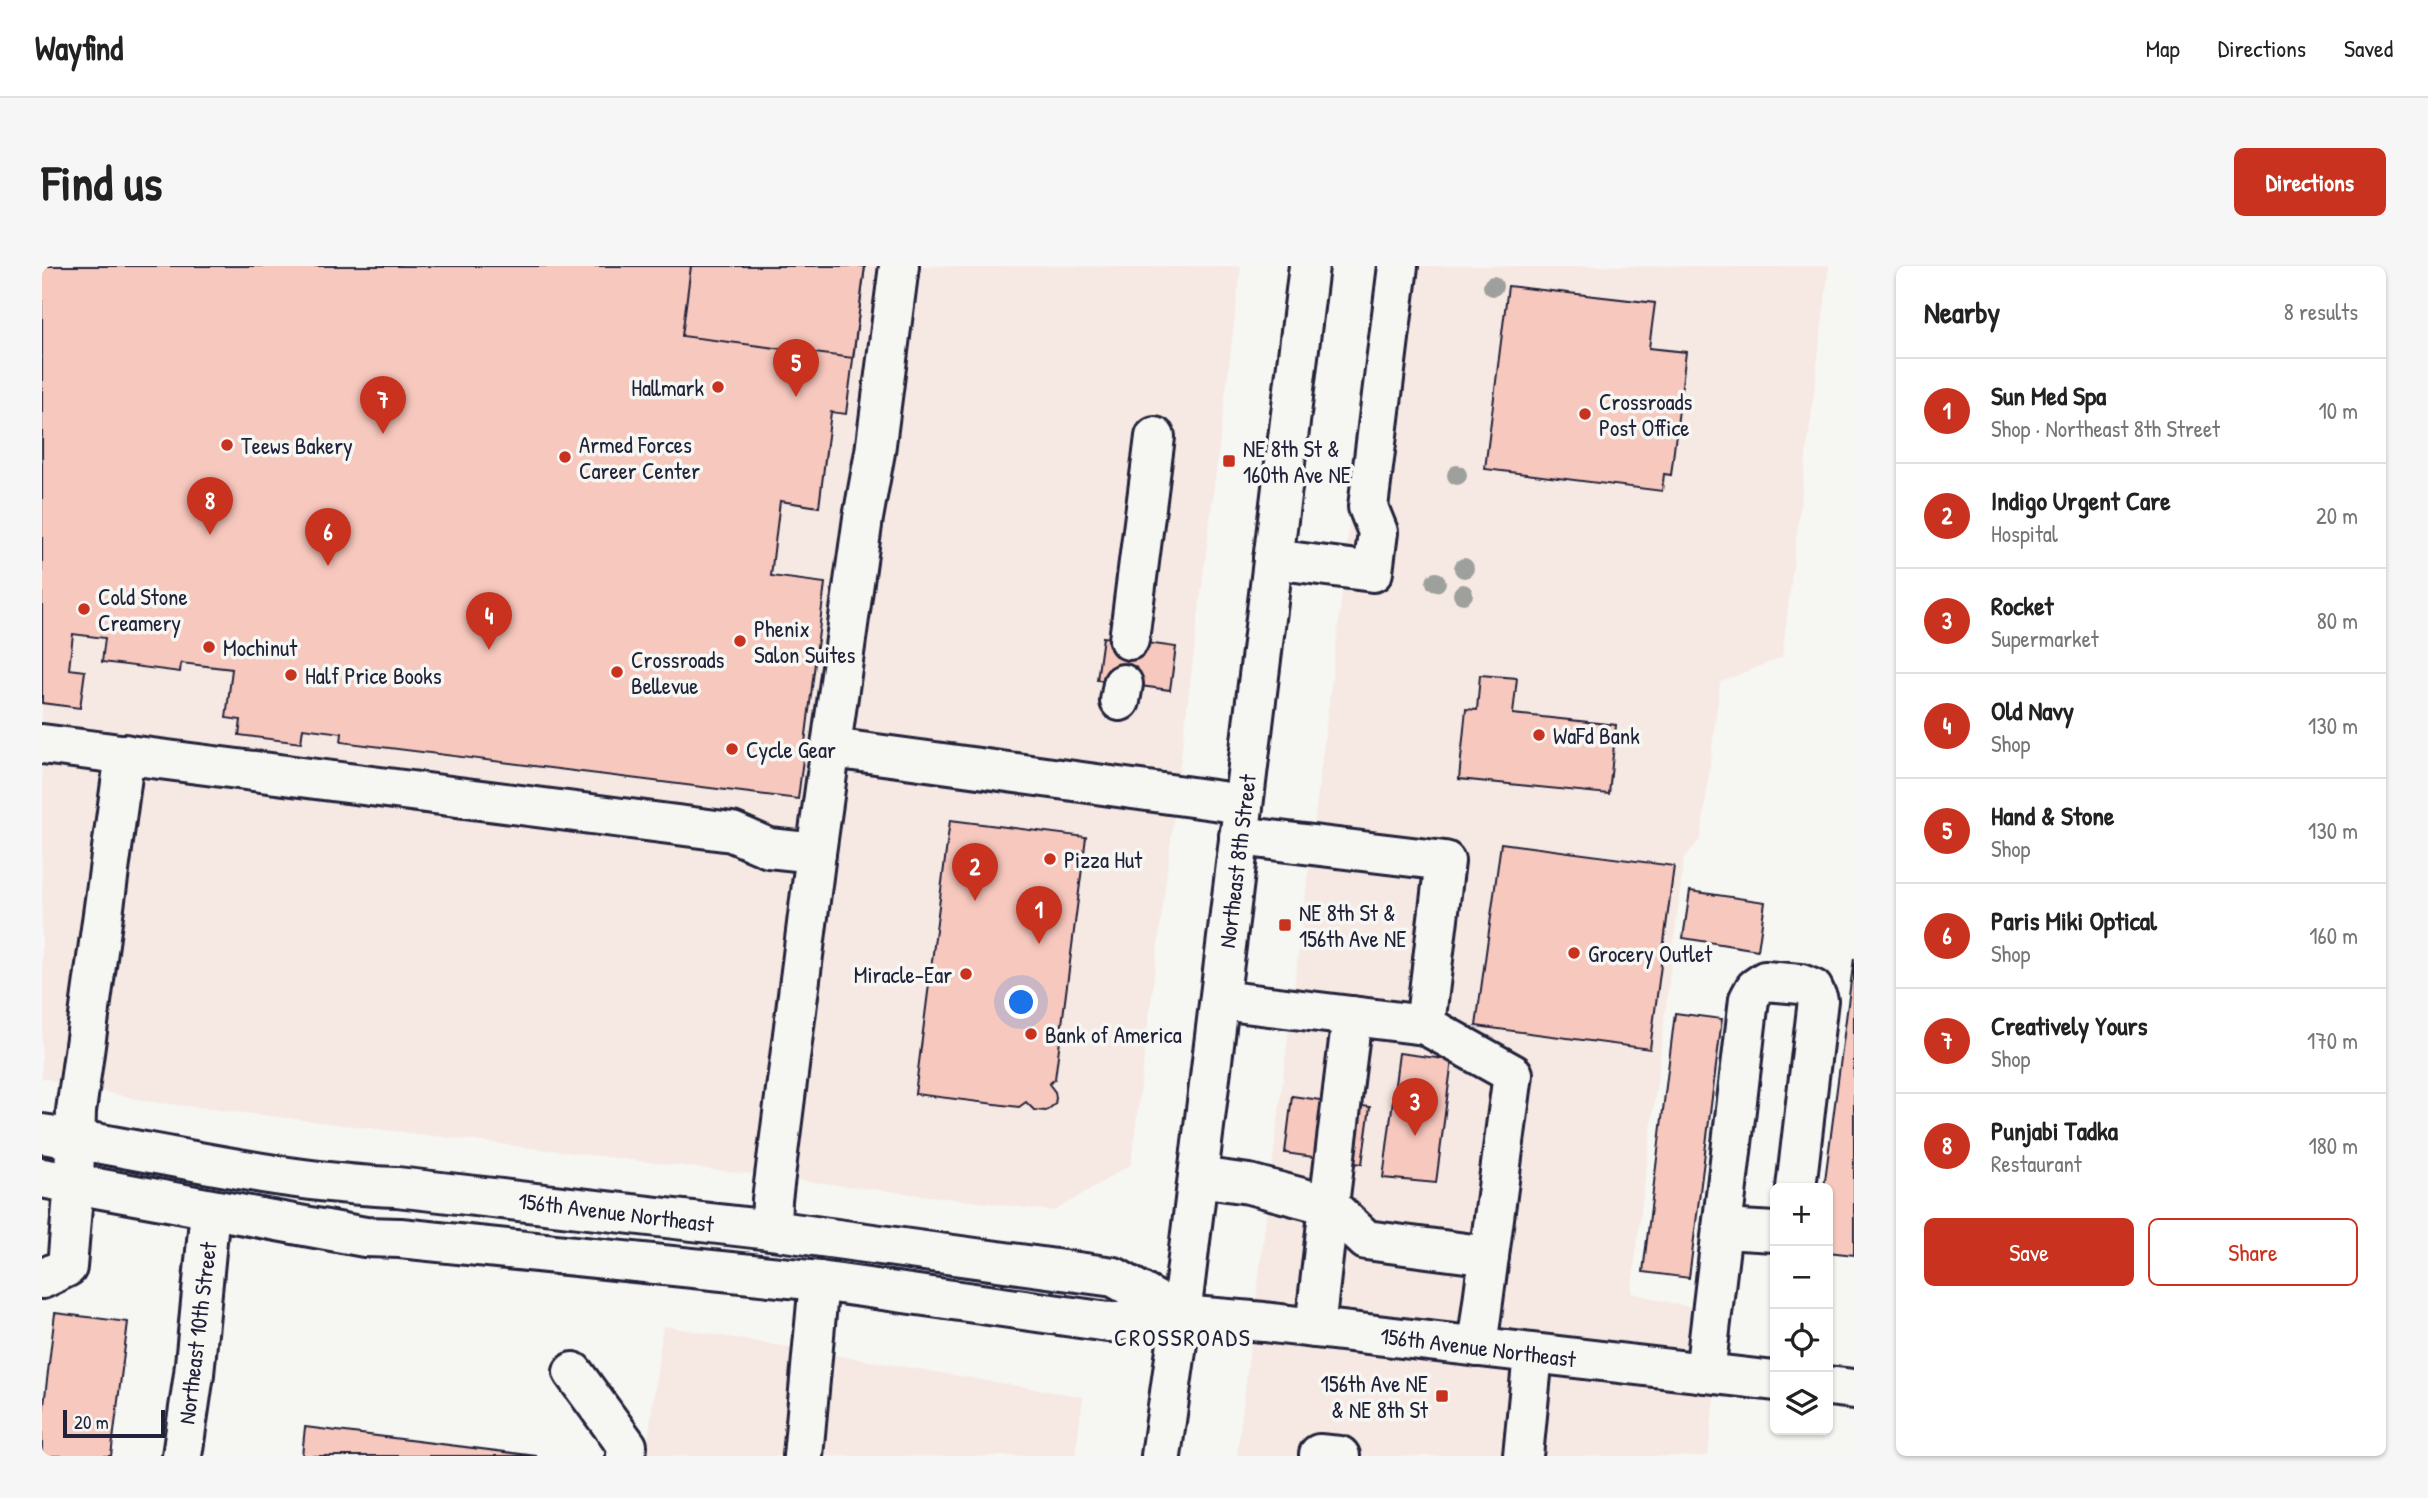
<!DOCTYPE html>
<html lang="en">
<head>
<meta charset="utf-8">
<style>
  :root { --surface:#fff; --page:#f6f6f6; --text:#222; --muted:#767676; --line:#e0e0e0; --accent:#c8321e }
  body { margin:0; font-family:"Patrick Hand",sans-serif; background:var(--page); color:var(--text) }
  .controls { position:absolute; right:21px; bottom:21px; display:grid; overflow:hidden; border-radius:10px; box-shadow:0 2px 5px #0004 }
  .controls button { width:63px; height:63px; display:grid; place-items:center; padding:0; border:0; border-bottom:2px solid var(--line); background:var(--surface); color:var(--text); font:35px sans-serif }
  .scale { position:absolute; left:21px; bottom:18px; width:102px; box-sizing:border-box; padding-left:7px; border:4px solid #22223b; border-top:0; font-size:19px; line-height:24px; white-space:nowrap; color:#22223b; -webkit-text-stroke:5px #f6f6f2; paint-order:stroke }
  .you { position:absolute; left:980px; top:737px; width:24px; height:24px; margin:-18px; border:5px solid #fff; border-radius:50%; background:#1a73e8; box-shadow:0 0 0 10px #1a73e833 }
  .badge { display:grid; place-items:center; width:46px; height:46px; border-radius:50%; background:var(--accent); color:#fff; font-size:23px; font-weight:700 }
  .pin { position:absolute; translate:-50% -58px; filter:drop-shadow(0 2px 4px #0008) }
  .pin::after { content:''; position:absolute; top:37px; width:24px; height:21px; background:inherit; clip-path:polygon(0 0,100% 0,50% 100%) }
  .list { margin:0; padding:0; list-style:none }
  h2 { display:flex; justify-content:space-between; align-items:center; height:91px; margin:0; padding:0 28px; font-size:30px }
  h2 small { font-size:23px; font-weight:400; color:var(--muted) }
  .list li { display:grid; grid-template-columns:46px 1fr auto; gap:21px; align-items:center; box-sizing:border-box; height:105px; padding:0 28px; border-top:2px solid var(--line) }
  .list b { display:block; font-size:26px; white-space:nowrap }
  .list p { margin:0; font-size:23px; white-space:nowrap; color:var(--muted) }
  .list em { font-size:23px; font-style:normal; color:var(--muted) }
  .actions { display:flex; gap:14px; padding:21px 28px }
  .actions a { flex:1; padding:16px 0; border:2px solid var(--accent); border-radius:10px; text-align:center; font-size:24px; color:var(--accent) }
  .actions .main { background:var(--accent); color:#fff }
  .icon { flex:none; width:38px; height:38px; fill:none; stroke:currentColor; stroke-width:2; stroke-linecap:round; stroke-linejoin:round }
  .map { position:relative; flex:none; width:1812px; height:1190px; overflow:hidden; border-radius:10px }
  header { display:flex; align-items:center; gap:42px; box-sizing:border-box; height:98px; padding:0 35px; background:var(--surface); border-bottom:2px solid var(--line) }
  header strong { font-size:33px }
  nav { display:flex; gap:38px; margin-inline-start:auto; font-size:24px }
  .intro { display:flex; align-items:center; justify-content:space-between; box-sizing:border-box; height:168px; padding:0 42px }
  h1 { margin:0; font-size:49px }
  .button { padding:18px 32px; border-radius:10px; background:var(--accent); color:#fff; font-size:24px; font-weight:700 }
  main { display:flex; gap:42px; padding:0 42px }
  aside { flex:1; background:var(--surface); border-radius:10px; box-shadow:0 2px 5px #0004 }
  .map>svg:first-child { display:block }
  .built { fill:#f6e8e2 }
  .building { fill:#f7c8be; stroke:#22223b; stroke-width:2 }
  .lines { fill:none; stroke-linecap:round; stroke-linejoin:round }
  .minor-casing { stroke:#22223b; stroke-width:44 }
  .major-casing { stroke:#22223b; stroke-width:44 }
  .minor { stroke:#f6f6f2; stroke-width:38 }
  .major { stroke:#f6f6f2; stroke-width:38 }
  .tree { fill:#9da09c }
  .poi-dot { fill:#c8321e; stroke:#f6f6f2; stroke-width:2.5 }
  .labels { text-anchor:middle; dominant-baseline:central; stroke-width:7; stroke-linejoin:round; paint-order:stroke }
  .poi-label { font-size:23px; fill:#22223b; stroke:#f6f6f2; text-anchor:start }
  .street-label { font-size:23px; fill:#22223b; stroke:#f6f6f2 }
  .neighbourhood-label { font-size:24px; letter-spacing:2px; fill:#22223b; stroke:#f6f6f2 }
</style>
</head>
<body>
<header>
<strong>Wayfind</strong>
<nav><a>Map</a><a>Directions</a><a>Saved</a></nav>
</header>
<div class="intro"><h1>Find us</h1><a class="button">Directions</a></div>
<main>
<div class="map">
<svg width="1812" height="1190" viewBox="0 0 1812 1190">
  <rect width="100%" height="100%" fill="#f6f6f2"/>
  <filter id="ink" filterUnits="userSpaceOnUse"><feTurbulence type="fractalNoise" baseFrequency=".0143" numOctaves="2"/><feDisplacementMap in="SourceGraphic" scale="14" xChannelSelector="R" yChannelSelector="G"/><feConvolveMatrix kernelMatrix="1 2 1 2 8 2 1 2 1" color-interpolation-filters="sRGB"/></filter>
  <g filter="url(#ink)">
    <g class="built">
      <path d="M0,0H1199L1089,898L1012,945L104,835L0,812Z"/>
      <path d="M1334,0H1787L1740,391L1678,416L1659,572L1642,592L1589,1027L1680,1049L1666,1190H1195L1298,346Z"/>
      <path d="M621,1060L1041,1131L1033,1190H604Z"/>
    </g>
    <g class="building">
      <path d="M0,0H823L804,148L789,146L777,241L738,235L729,310L783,317L756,533L299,476L300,467L261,462L259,477L197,469L199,454L184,452L190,403L139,397L138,406L60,396L63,372L31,368L27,403L43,405L38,442L0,437Z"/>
      <path d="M649,0H823L811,92L640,70Z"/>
      <path d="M1466,20L1613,37L1607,82L1644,86L1629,209L1622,208L1620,225L1443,203Z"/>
      <path d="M1061,371L1134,381L1128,424L1055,414Z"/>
      <path d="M1438,409L1475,412L1471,448L1574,459L1567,528L1417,513L1424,443L1435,444Z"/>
      <path d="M908,554L1044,571L1013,813L1007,818L1013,826L1014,832L1013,838L1004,845L992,844L984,836L977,841L873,828Z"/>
      <path d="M1459,577L1632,600L1608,783L1434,760Z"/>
      <path d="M1648,625L1723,636L1716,684L1641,672Z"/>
      <path d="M1812,692V989L1786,986V922H1782Z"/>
      <path d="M1633,747L1680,753L1647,1012L1601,1006Z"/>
      <path d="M1357,787L1410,794L1394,917L1341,912Z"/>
      <path d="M1250,830L1328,841L1320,898L1243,887Z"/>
      <path d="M13,1047L86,1056L69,1190H0V1156Z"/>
      <path d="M263,1161L495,1190H260Z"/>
    </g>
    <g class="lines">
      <g class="minor-casing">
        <g id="minor">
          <path d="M1231,293L1331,306L1336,266L1326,241L1356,0"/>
          <path d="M1087,374L1113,171"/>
          <path d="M1078,435L1081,418"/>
          <path d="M0,478L690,566L727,582L774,587"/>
          <path d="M790,482L1201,538"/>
          <path d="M1197,570L1403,595L1383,759"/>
          <path d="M1178,734L1383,759L1471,808L1435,1081"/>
          <path d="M1310,750L1287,939L1324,974L1447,990"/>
          <path d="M1156,911L1207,918L1287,939L1273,1062"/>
          <path d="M1680,963L1733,966"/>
          <path d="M729,964L730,934L774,587L821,252L833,186L857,0"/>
          <path d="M0,1013L25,1001L32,917L34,845L83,488"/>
          <path d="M1139,1049L1222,1056L1733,1115"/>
          <path d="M531,1106L585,1180L584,1190"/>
          <path d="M1663,1107L1707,733L1713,722L1723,715L1759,718L1771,723L1776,734L1754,922"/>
          <path d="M1786,1120L1812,1123"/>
          <path d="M140,1190L152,1108L168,944"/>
          <path d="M761,1190L777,1015"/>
          <path d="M1277,1190V1188L1298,1190"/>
          <path d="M1481,1190L1491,1088"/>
        </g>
      </g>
      <g class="major-casing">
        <g id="major">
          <path d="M0,868C118,886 236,917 355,921L729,964L1072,1011L1139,1049"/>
          <path d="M0,912L323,971L358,972L777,1015L1066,1056L1139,1049"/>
          <path d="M1119,1190L1139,1049L1267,0"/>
        </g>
      </g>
      <use href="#minor" class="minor"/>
      <use href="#major" class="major"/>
    </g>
    <g class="tree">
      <circle cx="1451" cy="20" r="10"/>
      <circle cx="1415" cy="209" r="10"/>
      <circle cx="1422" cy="302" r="10"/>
      <circle cx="1394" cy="316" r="10"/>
      <circle cx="1421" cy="328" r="10"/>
    </g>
  </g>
  <g class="poi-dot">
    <circle cx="676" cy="121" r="7"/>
    <circle cx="1543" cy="148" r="7"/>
    <circle cx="185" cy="179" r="7"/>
    <circle cx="523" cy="191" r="7"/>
    <rect x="1180" y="188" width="14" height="14" rx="3.5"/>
    <circle cx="42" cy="343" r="7"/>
    <circle cx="698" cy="375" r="7"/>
    <circle cx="167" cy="381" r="7"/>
    <circle cx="575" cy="406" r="7"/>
    <circle cx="249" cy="409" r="7"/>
    <circle cx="1497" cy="469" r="7"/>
    <circle cx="690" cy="483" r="7"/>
    <circle cx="1008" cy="593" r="7"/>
    <rect x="1236" y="652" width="14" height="14" rx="3.5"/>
    <circle cx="1532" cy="687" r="7"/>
    <circle cx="924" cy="708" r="7"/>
    <circle cx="989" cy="768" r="7"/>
    <rect x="1393" y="1123" width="14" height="14" rx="3.5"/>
  </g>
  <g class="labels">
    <g class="poi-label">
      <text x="662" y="121" text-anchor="end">Hallmark</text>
      <text x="1557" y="135">Crossroads<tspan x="1557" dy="26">Post Office</tspan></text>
      <text x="537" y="178">Armed Forces<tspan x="537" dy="26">Career Center</tspan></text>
      <text x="199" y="179">Teews Bakery</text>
      <text x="1201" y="182">NE 8th St &amp;<tspan x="1201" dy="26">160th Ave NE</tspan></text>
      <text x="56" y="330">Cold Stone<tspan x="56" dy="26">Creamery</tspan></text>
      <text x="712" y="362">Phenix<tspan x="712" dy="26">Salon Suites</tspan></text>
      <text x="181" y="381">Mochinut</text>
      <text x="589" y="393">Crossroads<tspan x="589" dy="26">Bellevue</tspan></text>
      <text x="263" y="409">Half Price Books</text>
      <text x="1511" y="469">WaFd Bank</text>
      <text x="704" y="483">Cycle Gear</text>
      <text x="1022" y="593">Pizza Hut</text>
      <text x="1257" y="646">NE 8th St &amp;<tspan x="1257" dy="26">156th Ave NE</tspan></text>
      <text x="1546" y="687">Grocery Outlet</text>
      <text x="910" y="708" text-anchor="end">Miracle-Ear</text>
      <text x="1003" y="768">Bank of America</text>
      <text x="1386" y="1117" text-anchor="end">156th Ave NE<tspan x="1386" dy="26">&amp; NE 8th St</tspan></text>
    </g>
    <g class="street-label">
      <text transform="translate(1195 595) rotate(-83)">Northeast 8th Street</text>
      <text transform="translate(574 946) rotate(7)">156th Avenue Northeast</text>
      <text transform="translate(155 1067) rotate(-83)">Northeast 10th Street</text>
      <text transform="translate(1436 1081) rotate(7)">156th Avenue Northeast</text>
    </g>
    <g class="neighbourhood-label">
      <text x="1141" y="1071">CROSSROADS</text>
    </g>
  </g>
</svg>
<div class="controls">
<button>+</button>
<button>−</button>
<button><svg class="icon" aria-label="locate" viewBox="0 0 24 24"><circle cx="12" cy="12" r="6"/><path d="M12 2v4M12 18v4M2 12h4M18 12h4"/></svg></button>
<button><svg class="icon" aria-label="layers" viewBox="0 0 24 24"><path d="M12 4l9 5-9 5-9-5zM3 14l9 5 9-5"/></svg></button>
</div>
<div class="scale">20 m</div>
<div class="you"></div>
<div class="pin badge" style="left:997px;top:678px">1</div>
<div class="pin badge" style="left:933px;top:635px">2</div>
<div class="pin badge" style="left:1373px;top:870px">3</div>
<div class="pin badge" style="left:447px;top:384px">4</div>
<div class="pin badge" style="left:754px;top:131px">5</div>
<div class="pin badge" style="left:286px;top:300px">6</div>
<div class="pin badge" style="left:341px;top:168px">7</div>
<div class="pin badge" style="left:168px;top:269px">8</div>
</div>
<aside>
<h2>Nearby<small>8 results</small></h2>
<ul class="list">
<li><span class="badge">1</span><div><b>Sun Med Spa</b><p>Shop · Northeast 8th Street</p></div><em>10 m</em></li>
<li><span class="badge">2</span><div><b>Indigo Urgent Care</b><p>Hospital</p></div><em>20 m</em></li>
<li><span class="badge">3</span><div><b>Rocket</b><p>Supermarket</p></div><em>80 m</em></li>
<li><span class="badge">4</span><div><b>Old Navy</b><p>Shop</p></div><em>130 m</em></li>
<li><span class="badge">5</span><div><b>Hand &amp; Stone</b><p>Shop</p></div><em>130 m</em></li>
<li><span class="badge">6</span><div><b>Paris Miki Optical</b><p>Shop</p></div><em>160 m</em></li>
<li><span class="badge">7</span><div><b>Creatively Yours</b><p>Shop</p></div><em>170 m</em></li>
<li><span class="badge">8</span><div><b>Punjabi Tadka</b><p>Restaurant</p></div><em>180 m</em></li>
</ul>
<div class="actions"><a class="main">Save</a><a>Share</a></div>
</aside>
</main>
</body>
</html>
